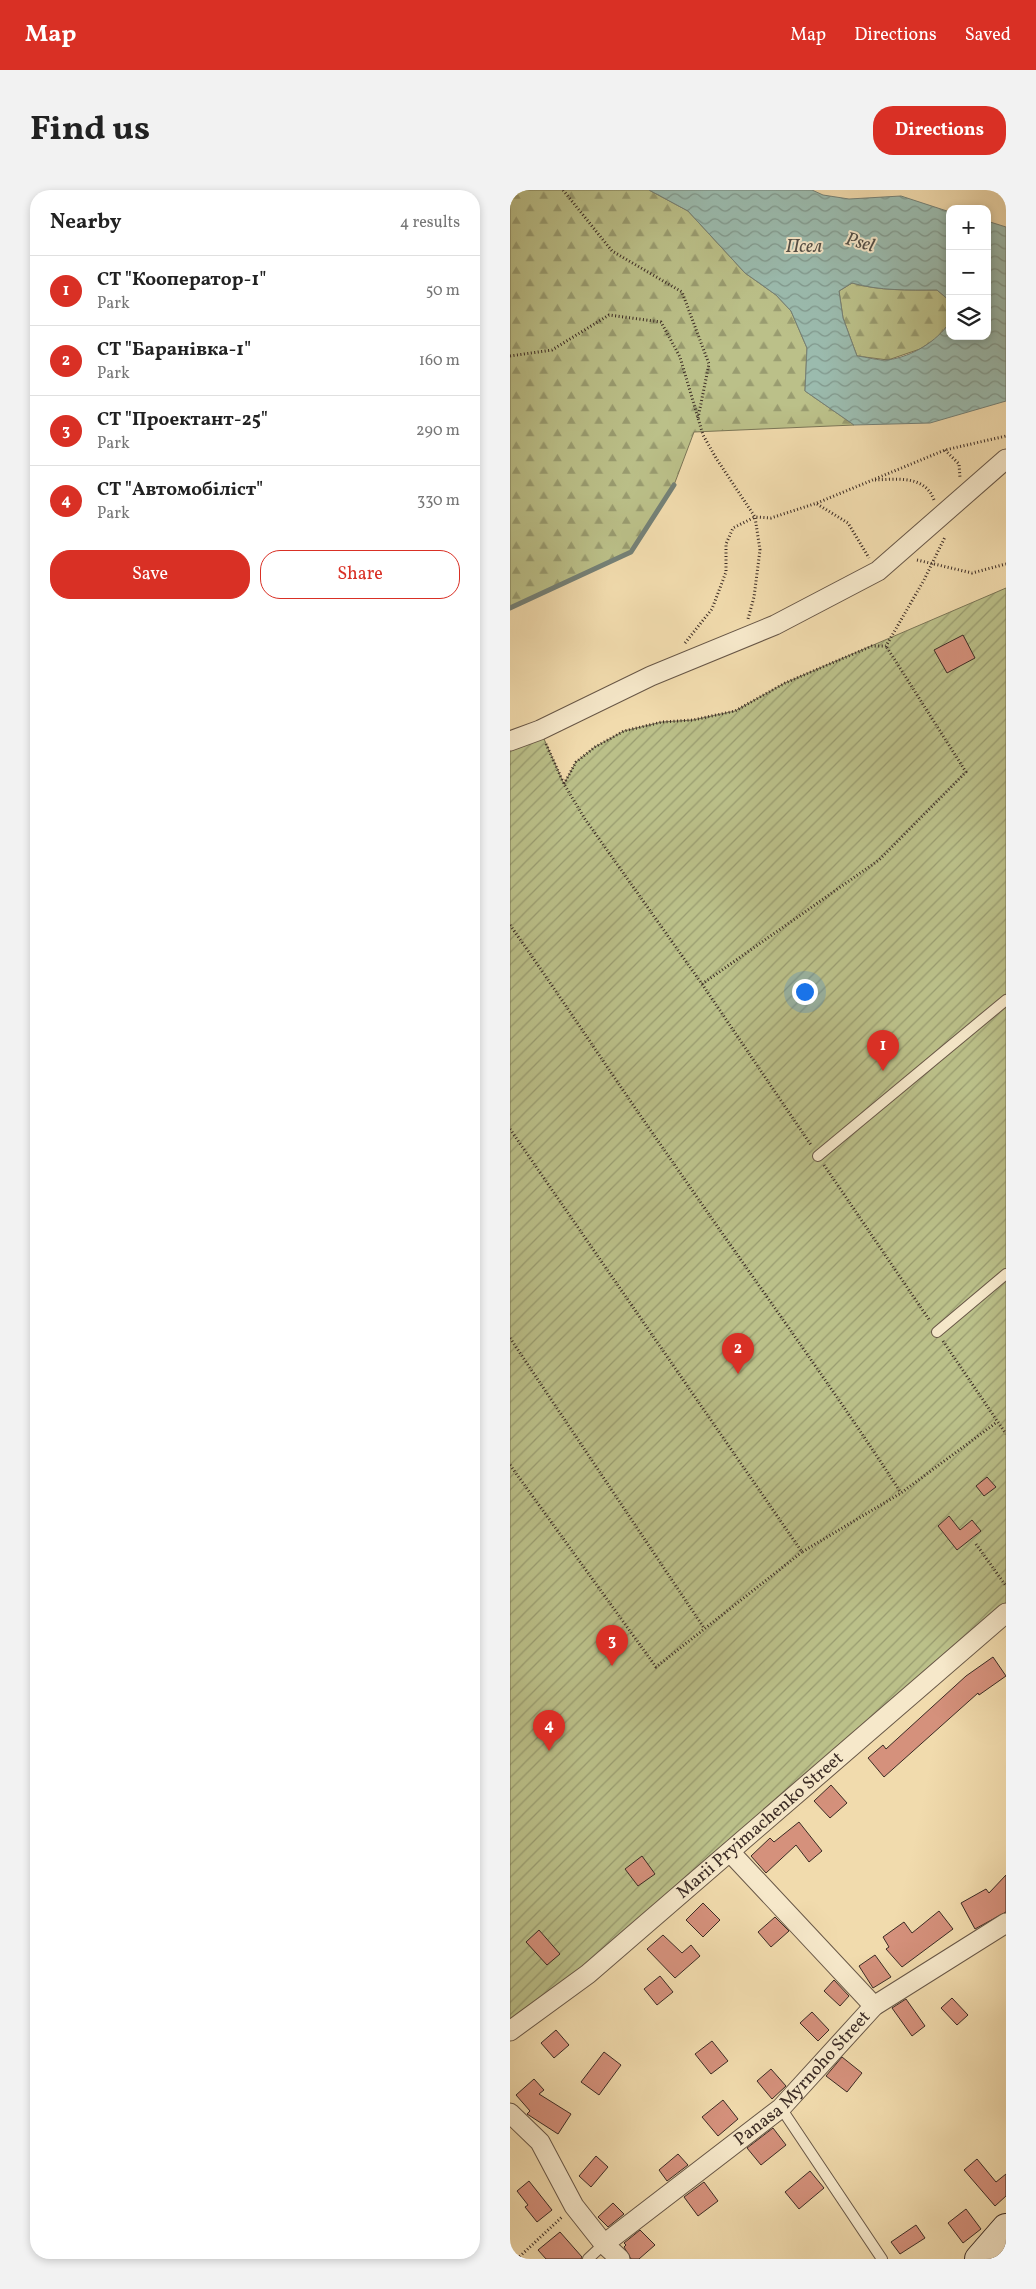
<!DOCTYPE html>
<html lang="en">
<head>
<meta charset="utf-8">
<style>
  :root { --surface:#fff; --page:#f2f2f2; --text:#222; --muted:#767676; --line:#e0e0e0; --accent:#d93025 }
  body { margin:0; font-family:Vollkorn,serif; background:var(--page); color:var(--text) }
  .controls { position:absolute; right:15px; top:15px; display:grid; overflow:hidden; border-radius:10px; box-shadow:0 2px 8px #0003 }
  .controls button { width:45px; height:45px; display:grid; place-items:center; padding:0; border:0; border-bottom:1px solid var(--line); background:var(--surface); color:var(--text); font:25px sans-serif }
  .you { position:absolute; left:294px; top:801px; width:18px; height:18px; margin:-12px; border:4px solid #fff; border-radius:50%; background:#1a73e8; box-shadow:0 0 0 8px #1a73e833 }
  .badge { display:grid; place-items:center; width:32px; height:32px; border-radius:50%; background:var(--accent); color:#fff; font-size:16px; font-weight:700 }
  .pin { position:absolute; translate:-50% -41px; filter:drop-shadow(0 1px 2px #0008) }
  .pin::after { content:''; position:absolute; top:26px; width:18px; height:15px; background:inherit; clip-path:polygon(0 0,100% 0,50% 100%) }
  .list { margin:0; padding:0; list-style:none }
  h2 { display:flex; justify-content:space-between; align-items:center; height:65px; margin:0; padding:0 20px; font-size:21px }
  h2 small { font-size:16px; font-weight:400; color:var(--muted) }
  .list li { display:grid; grid-template-columns:32px 1fr auto; gap:15px; align-items:center; box-sizing:border-box; height:70px; padding:0 20px; border-top:1px solid var(--line) }
  .list b { display:block; font-size:19px; white-space:nowrap }
  .list p { margin:0; font-size:16px; white-space:nowrap; color:var(--muted) }
  .list em { font-size:16px; font-style:normal; color:var(--muted) }
  .actions { display:flex; gap:10px; padding:15px 20px }
  .actions a { flex:1; padding:11px 0; border:1px solid var(--accent); border-radius:20px; text-align:center; font-size:18px; color:var(--accent) }
  .actions .main { background:var(--accent); color:#fff }
  .icon { flex:none; width:28px; height:28px; fill:none; stroke:currentColor; stroke-width:2; stroke-linecap:round; stroke-linejoin:round }
  .map { position:relative; flex:none; width:496px; height:2069px; overflow:hidden; border-radius:20px }
  header { display:flex; align-items:center; gap:30px; box-sizing:border-box; height:70px; padding:0 25px; background:var(--accent); color:#fff }
  header strong { font-size:24px }
  nav { display:flex; gap:28px; margin-inline-start:auto; font-size:18px }
  .intro { display:flex; align-items:center; justify-content:space-between; box-sizing:border-box; height:120px; padding:0 30px }
  h1 { margin:0; font-size:35px }
  .button { padding:12px 22px; border-radius:20px; background:var(--accent); color:#fff; font-size:18px; font-weight:700 }
  main { display:flex; gap:30px; padding:0 30px }
  aside { flex:1; background:var(--surface); border-radius:20px; box-shadow:0 2px 8px #0003 }
  .map>svg:first-child { display:block }
  .forest { fill:url(#forest-firs); stroke:#7b7657 }
  .garden { fill:url(#garden-furrows); stroke:#7b7657 }
  .water { fill:url(#water-waves); stroke:#758177 }
  .lines { fill:none; stroke-linecap:round; stroke-linejoin:round }
  .stream { stroke:#758177; stroke-width:5 }
  .building { fill:#d5917c; stroke:#3b2b25 }
  .lane-casing { stroke:#685747; stroke-width:12 }
  .street-casing { stroke:#685747; stroke-width:21 }
  .secondary-casing { stroke:#3b2b25; stroke-width:30 }
  .path { stroke:#3b2b25; stroke-width:3; stroke-dasharray:1 2.5; stroke-linecap:butt }
  .lane { stroke:#f6e8ca; stroke-width:10 }
  .street { stroke:#f6e8ca; stroke-width:19 }
  .secondary { stroke:#f6e8ca; stroke-width:28 }
  .labels { text-anchor:middle; dominant-baseline:central; stroke-width:4; stroke-linejoin:round; paint-order:stroke }
  .street-label { font-size:18px; fill:#3b2b25; stroke:#f6e8ca }
  .water-label { font-size:19px; font-style:italic; fill:#534f47; stroke:#f6e8ca }
</style>
</head>
<body>
<header>
<strong>Map</strong>
<nav><a>Map</a><a>Directions</a><a>Saved</a></nav>
</header>
<div class="intro"><h1>Find us</h1><a class="button">Directions</a></div>
<main>
<aside>
<h2>Nearby<small>4 results</small></h2>
<ul class="list">
<li><span class="badge">1</span><div><b>СТ &quot;Кооператор-1&quot;</b><p>Park</p></div><em>50 m</em></li>
<li><span class="badge">2</span><div><b>СТ &quot;Баранівка-1&quot;</b><p>Park</p></div><em>160 m</em></li>
<li><span class="badge">3</span><div><b>СТ &quot;Проектант-25&quot;</b><p>Park</p></div><em>290 m</em></li>
<li><span class="badge">4</span><div><b>СТ &quot;Автомобіліст&quot;</b><p>Park</p></div><em>330 m</em></li>
</ul>
<div class="actions"><a class="main">Save</a><a>Share</a></div>
</aside>
<div class="map">
<svg width="496" height="2069" viewBox="0 0 496 2069">
  <defs>
    <pattern id="forest-firs" width="22" height="20" patternUnits="userSpaceOnUse" patternTransform="scale(1.25)"><rect width="22" height="20" fill="#bbc089"/><path d="M5 1l3.5 6h-7zM16 11l3.5 6h-7z" fill="#999c70"/></pattern>
    <pattern id="garden-furrows" width="10" height="10" patternUnits="userSpaceOnUse" patternTransform="scale(1.25)"><rect width="10" height="10" fill="#bbc089"/><path d="M-1 1l2-2M0 10L10 0M9 11l2-2" fill="none" stroke="#999c70"/></pattern>
    <pattern id="water-waves" width="16" height="10" patternUnits="userSpaceOnUse" patternTransform="scale(1.25)"><rect width="16" height="10" fill="#9bbbae"/><path d="M0 5q4-4 8 0t8 0" fill="none" stroke="#80988d"/></pattern>
  </defs>
  <rect width="100%" height="100%" fill="#f1dbad"/>
  <filter id="stains"><feTurbulence type="fractalNoise" baseFrequency=".004" numOctaves="4"/><feColorMatrix values="0 0 0 0 .2 0 0 0 0 .09 0 0 0 0 .02 0 0 0 .5 -.17"/></filter>
  <radialGradient id="worn" r=".72"><stop offset=".6" stop-color="#630" stop-opacity="0"/><stop offset="1" stop-color="#630" stop-opacity=".3"/></radialGradient>
  <g class="forest">
    <path d="M0,0H139L178,21L235,83L266,105L281,121L297,158L295,201L344,235L184,242L164,295L121,362L0,418Z"/>
    <path d="M342,93C370,101 398,100 427,100L440,111V132L430,146L410,159L378,170L347,166L333,128L329,101Z"/>
  </g>
  <path class="garden" d="M496,398V1423L0,1841V551L30,540L54,594L66,572L85,557L114,541L152,532L183,530L225,521L275,493Z"/>
  <path class="water" d="M139,0H302L313,5L339,9L391,6L440,22V111L427,100C398,100 370,101 342,93L329,101L333,128L347,166C357,167 369,171 378,170C403,166 426,152 440,132V146H477V31L496,37V211L420,233L344,235L295,201L297,158L281,121L266,105L235,83L178,21Z"/>
  <g class="lines">
    <path class="stream" d="M0,418L121,362L164,295"/>
  </g>
  <g class="building">
    <path d="M453,445L465,468L437,483L424,460Z"/>
    <path d="M477,1287L486,1297L474,1306L466,1296Z"/>
    <path d="M439,1326L450,1340L462,1330L471,1341L447,1360L428,1336Z"/>
    <path d="M483,1467L496,1486L469,1505L468,1503L374,1587L358,1568L373,1555L376,1559L456,1486Z"/>
    <path d="M321,1595L337,1613L320,1628L304,1611Z"/>
    <path d="M289,1632L312,1661L299,1672L286,1655L256,1683L241,1666L260,1648L264,1652Z"/>
    <path d="M132,1666L145,1684L128,1696L115,1679Z"/>
    <path d="M496,1685V1722L465,1739L451,1713L476,1699L479,1703Z"/>
    <path d="M193,1713L210,1730L193,1747L176,1730Z"/>
    <path d="M429,1721L443,1739L392,1777L376,1759L379,1757L373,1747L394,1732L402,1743Z"/>
    <path d="M265,1727L279,1741L261,1757L248,1742Z"/>
    <path d="M29,1740L50,1764L37,1775L16,1752Z"/>
    <path d="M153,1745L172,1763L181,1755L190,1766L165,1788L137,1759Z"/>
    <path d="M365,1765L381,1787L363,1798L349,1776Z"/>
    <path d="M150,1786L163,1802L147,1815L134,1799Z"/>
    <path d="M324,1790L339,1806L330,1816L314,1801Z"/>
    <path d="M442,1808L458,1825L447,1835L431,1818Z"/>
    <path d="M396,1809L415,1836L402,1846L382,1818Z"/>
    <path d="M302,1822L319,1840L308,1851L290,1833Z"/>
    <path d="M46,1840L59,1855L44,1868L31,1853Z"/>
    <path d="M202,1851L218,1871L201,1884L185,1864Z"/>
    <path d="M94,1862L111,1875L89,1905L71,1892Z"/>
    <path d="M332,1867L352,1883L337,1902L316,1886Z"/>
    <path d="M261,1879L276,1896L262,1909L247,1891Z"/>
    <path d="M24,1889L34,1900L29,1904L61,1924L48,1944L17,1924L20,1921L6,1905Z"/>
    <path d="M213,1910L228,1929L208,1946L192,1927Z"/>
    <path d="M263,1938L276,1955L251,1975L237,1958Z"/>
    <path d="M168,1964L178,1975L157,1991L149,1980Z"/>
    <path d="M86,1966L98,1977L81,1997L69,1986Z"/>
    <path d="M467,1969L486,1992L496,1984V2006L485,2016L454,1980Z"/>
    <path d="M300,1981L314,1998L289,2019L275,2002Z"/>
    <path d="M19,1991L42,2020L27,2032L15,2017L18,2015L7,2001Z"/>
    <path d="M194,1992L208,2011L188,2026L174,2007Z"/>
    <path d="M103,2013L114,2024L98,2037L88,2027Z"/>
    <path d="M456,2019L471,2039L453,2053L438,2033Z"/>
    <path d="M406,2035L415,2048L390,2064L381,2052Z"/>
    <path d="M130,2040L145,2055L129,2069H121L114,2057L116,2055L114,2053Z"/>
    <path d="M50,2042L72,2067L71,2069H36L28,2060Z"/>
  </g>
  <g class="lines">
    <g class="lane-casing">
      <g id="lane">
        <path d="M308,966L496,810"/>
        <path d="M427,1142L496,1084"/>
        <path d="M271,1918L372,2069"/>
        <path d="M78,2069L94,2054"/>
      </g>
    </g>
    <g class="street-casing">
      <g id="street">
        <path d="M0,551L30,540L141,486L265,435L368,381L496,269"/>
        <path d="M220,1662L364,1816"/>
        <path id="s1" d="M0,1841L78,1784L496,1423"/>
        <path d="M0,1923L30,1952L64,2016L94,2054L110,2069"/>
        <path id="s2" d="M94,2054L271,1918L364,1816L496,1733"/>
      </g>
    </g>
    <g class="secondary-casing">
      <path id="secondary" d="M469,2069L496,2038"/>
    </g>
    <g class="path">
      <path d="M53,0L102,61L172,102L199,174L188,228"/>
      <path d="M0,166L42,160L99,125L151,132L170,167L193,245L206,268L245,327L261,328L307,313L435,260L496,246"/>
      <path d="M435,260L449,274L450,288"/>
      <path d="M365,290C387,289 415,285 424,310"/>
      <path d="M307,314L338,333L359,368"/>
      <path d="M407,370L462,383L496,374"/>
      <path d="M175,453L202,419L216,382V354L223,338L245,327L250,360L244,407L238,429"/>
      <path d="M36,554L54,594L75,629L192,794L301,955"/>
      <path d="M54,594L66,572L85,557L114,541L152,532L183,530L225,521L275,493L362,456H376L414,390L435,347"/>
      <path d="M0,735C55,813 107,893 162,971C238,1082 318,1190 391,1303"/>
      <path d="M192,794L369,670L456,582L376,456"/>
      <path d="M0,939L292,1362L391,1303L487,1232"/>
      <path d="M314,975L420,1131"/>
      <path d="M0,1148L194,1438"/>
      <path d="M433,1151L496,1244"/>
      <path d="M0,1275L146,1477L292,1362"/>
      <path d="M466,1354L496,1396"/>
      <path d="M7,2069L52,2027"/>
    </g>
    <use href="#lane" class="lane"/>
    <use href="#street" class="street"/>
    <use href="#secondary" class="secondary"/>
  </g>
  <g class="labels">
    <g class="street-label">
      <text stroke="none"><textPath href="#s1" startOffset="324">Marii Pryimachenko Street</textPath></text>
      <text stroke="none"><textPath href="#s2" startOffset="259">Panasa Myrnoho Street</textPath></text>
    </g>
    <g class="water-label">
      <text transform="translate(350 53) rotate(16)">Psel</text>
      <text x="294" y="57">Псел</text>
    </g>
  </g>
  <rect width="100%" height="100%" filter="url(#stains)"/>
  <rect width="100%" height="100%" fill="url(#worn)"/>
</svg>
<div class="controls">
<button>+</button>
<button>−</button>
<button><svg class="icon" aria-label="layers" viewBox="0 0 24 24"><path d="M12 4l9 5-9 5-9-5zM3 14l9 5 9-5"/></svg></button>
</div>
<div class="you"></div>
<div class="pin badge" style="left:373px;top:881px">1</div>
<div class="pin badge" style="left:228px;top:1184px">2</div>
<div class="pin badge" style="left:102px;top:1476px">3</div>
<div class="pin badge" style="left:39px;top:1561px">4</div>
</div>
</main>
</body>
</html>
